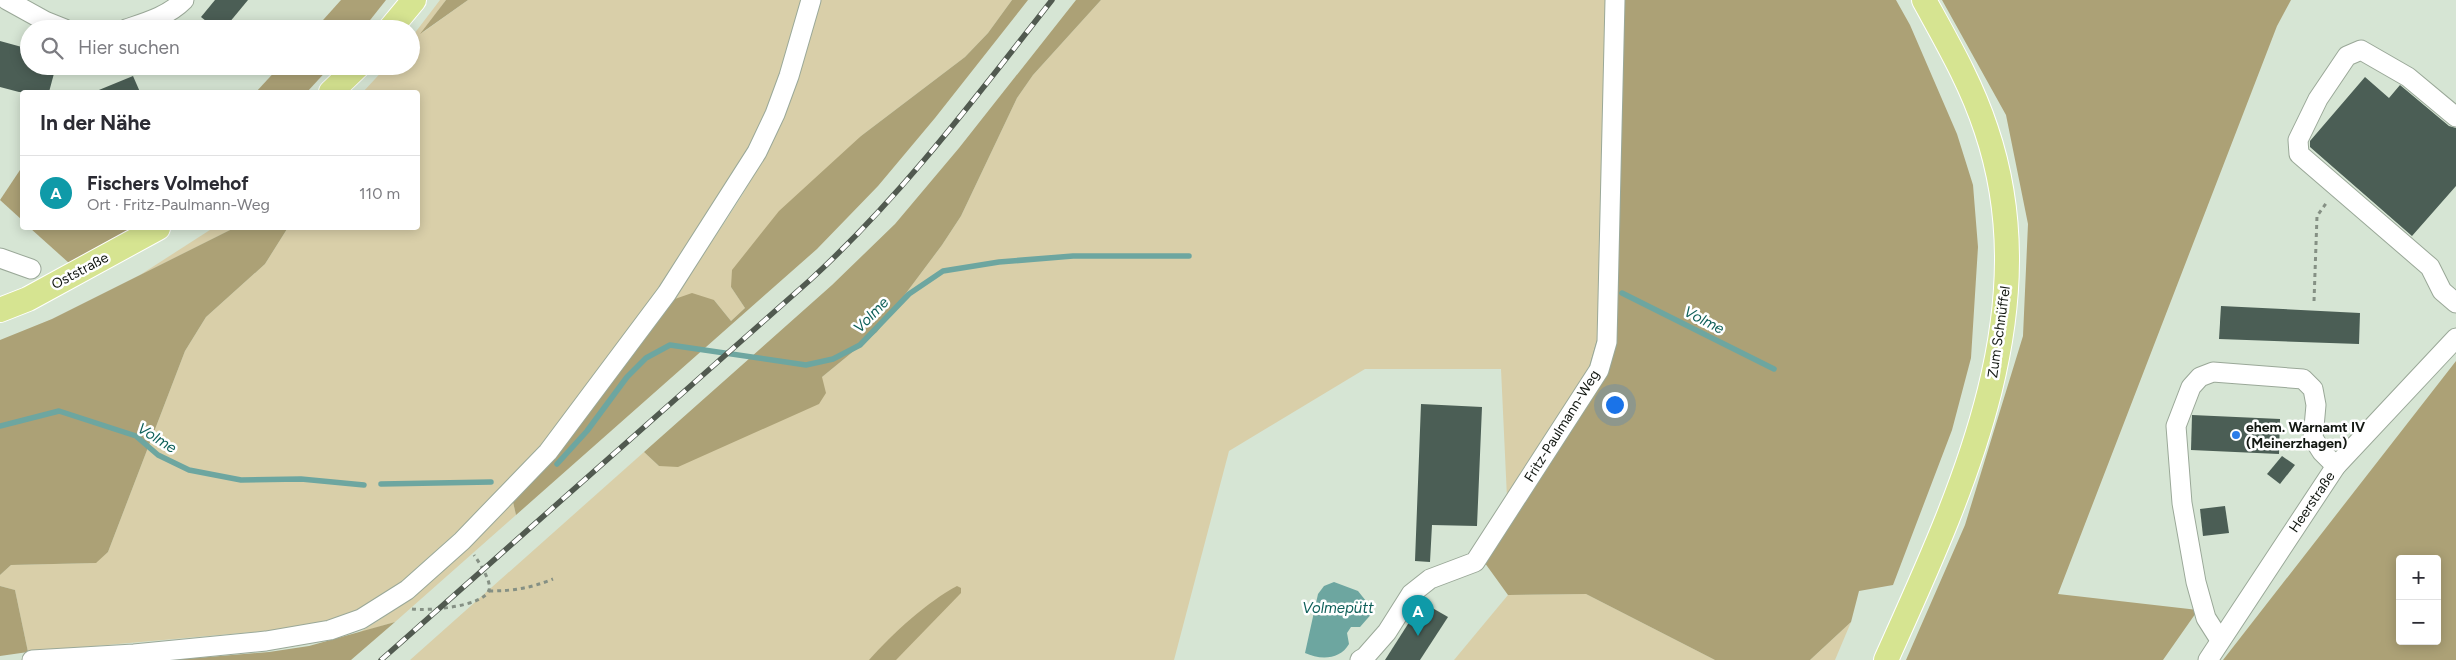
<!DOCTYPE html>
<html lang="de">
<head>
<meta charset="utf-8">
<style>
  :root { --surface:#fff; --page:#f7f7f7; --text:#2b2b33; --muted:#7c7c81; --line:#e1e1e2; --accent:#ea580c }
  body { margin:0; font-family:Figtree,sans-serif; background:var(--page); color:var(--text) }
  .controls { position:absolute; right:15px; bottom:15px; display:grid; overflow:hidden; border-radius:5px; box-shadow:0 2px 12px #0003 }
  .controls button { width:45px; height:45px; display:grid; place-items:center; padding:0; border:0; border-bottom:1px solid var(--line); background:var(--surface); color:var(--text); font:25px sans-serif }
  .you { position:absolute; left:1614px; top:404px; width:18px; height:18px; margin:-12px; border:4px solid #fff; border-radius:50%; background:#1a73e8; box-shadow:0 0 0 8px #1a73e833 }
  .badge { display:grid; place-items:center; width:32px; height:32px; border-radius:50%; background:var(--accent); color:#fff; font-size:16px; font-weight:700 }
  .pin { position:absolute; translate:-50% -41px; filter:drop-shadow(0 1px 2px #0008) }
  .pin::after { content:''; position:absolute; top:26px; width:18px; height:15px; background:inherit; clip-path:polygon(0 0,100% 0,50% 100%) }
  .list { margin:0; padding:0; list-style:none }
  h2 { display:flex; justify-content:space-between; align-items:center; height:65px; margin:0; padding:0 20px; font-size:21px }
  h2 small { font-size:16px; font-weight:400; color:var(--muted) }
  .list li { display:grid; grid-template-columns:32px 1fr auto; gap:15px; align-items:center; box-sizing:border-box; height:75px; padding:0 20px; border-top:1px solid var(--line) }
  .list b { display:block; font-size:19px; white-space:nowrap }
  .list p { margin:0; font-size:16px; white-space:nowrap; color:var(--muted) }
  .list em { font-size:16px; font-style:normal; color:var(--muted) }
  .icon { flex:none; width:28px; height:28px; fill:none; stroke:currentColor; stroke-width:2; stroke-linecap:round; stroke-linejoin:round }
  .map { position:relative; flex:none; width:2456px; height:660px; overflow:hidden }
  .search { position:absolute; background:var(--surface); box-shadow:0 2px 12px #0003; left:20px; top:20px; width:400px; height:55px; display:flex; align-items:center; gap:12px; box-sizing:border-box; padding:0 18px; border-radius:28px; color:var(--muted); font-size:19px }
  .panel { position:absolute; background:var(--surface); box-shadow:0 2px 12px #0003; left:20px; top:90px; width:400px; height:140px; border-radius:5px }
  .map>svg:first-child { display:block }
  .green { fill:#d9cfa9 }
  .forest { fill:#aca176; fill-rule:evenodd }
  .water { fill:#6da6a0 }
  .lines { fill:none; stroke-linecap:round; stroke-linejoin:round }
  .stream { stroke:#6da6a0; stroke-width:5.5 }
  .building { fill:#4b5e55 }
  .minor-casing { stroke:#9aa898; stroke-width:21 }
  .major-casing { stroke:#fff; stroke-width:26 }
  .path { stroke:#859084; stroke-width:3; stroke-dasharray:4 4; stroke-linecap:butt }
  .minor { stroke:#fff; stroke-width:19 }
  .major { stroke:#d6e491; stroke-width:24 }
  .rail-casing { stroke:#515a50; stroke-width:5.5 }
  .rail { stroke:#fff; stroke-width:4; stroke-dasharray:11; stroke-linecap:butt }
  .poi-dot { fill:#2c7de9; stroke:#fff; stroke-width:2 }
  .labels { text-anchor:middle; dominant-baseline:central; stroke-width:5; stroke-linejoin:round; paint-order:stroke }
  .street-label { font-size:14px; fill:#131812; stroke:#fff }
  .poi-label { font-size:14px; font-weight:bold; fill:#131812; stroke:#fff; text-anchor:start }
  .water-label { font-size:15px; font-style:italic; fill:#0f605a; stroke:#fff }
</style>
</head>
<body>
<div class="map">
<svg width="2456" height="660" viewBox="0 0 2456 660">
  <rect width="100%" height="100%" fill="#d6e5d4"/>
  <g class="green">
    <path d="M440,0H446L422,33L468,0H802L781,80L759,133L658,293L573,412L503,490L398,585L364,607L331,621L287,629L28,652L15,590L0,586V575L11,565L95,563L108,552L185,351L206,317L265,264L287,229L282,228H418V92H363L387,66H411V38Z"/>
    <path d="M820,0H1012L988,33L965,57L861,136L731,287L745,308L731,321L714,300H672C708,245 751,190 777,129C795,87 808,44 820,0Z"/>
    <path d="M1101,0H1613L1598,335L1578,406L1508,519L1501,369H1365L1229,451L1174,660H410L644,452L659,466L822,377L877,332L942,245L961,216L1017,98L1033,75Z"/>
    <path d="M213,228H234L140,275Z"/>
    <path d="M513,502L516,515L395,622L358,633C418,599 464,549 513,502Z"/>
    <path d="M1586,594L1715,660H1454L1508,595Z"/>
    <path d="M1851,622L1835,660H1810Z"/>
  </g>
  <g class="forest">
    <path d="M341,0H386L363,29H315Z"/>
    <path d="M446,0H468L420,34Z"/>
    <path d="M1012,0H1028L935,118L878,186L817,249L516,515L513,502L563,447L672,300L692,293L714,300L731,321L745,308L731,287L732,270L779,211L861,136L965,57L988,33Z"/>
    <path d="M1076,0H1101L1033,75L1017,98L961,216L942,245L877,332L822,377L826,393L819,404L678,467L659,466L644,452L832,285L895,224L959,148Z"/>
    <path d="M1625,0H1896L1910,25L1957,134L1973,185L1978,247L1971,358L1952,430L1893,585L1859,591L1851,622L1810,660H1715L1586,594L1508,595L1482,559L1578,406L1615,276Z"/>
    <path d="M1942,0H2291L2277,26L2058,594L2198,610L2163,660H1906L1965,525L2023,336L2028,224L2006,115Z"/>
    <path d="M280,66H331L307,92H256Z"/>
    <path d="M22,167V220L0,200Z"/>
    <path d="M30,228H137L69,263Z"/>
    <path d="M234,228L287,229L265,264L206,317L185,351L108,552L96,563L11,565L0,575V340L52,319Z"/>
    <path d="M2456,361V660H2223ZM2400,559H2437V641H2400Z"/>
    <path d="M0,586L15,590L28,652L0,656Z"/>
    <path d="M957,586L961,588V593L896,660H869C891,635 928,601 957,586Z"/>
    <path d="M395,622L351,660H172L269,652L309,646Z"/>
  </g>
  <path class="water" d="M1334,582L1358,591L1374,611L1360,627H1351L1347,633L1349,644C1340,660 1320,660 1305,653L1318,594L1324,586Z"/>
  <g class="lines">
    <g class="stream">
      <path d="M1622,293L1774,369"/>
      <path d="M0,426L59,411L136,436L158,455L189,470L241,480L301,479L364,485"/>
      <path d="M557,464L587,431L627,377L646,358L670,345L806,365L833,359L860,345L909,294L943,271L999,262L1073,256H1189"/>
      <path d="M381,484L491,482"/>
    </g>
  </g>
  <g class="building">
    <path d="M215,0H248L224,29H216L201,17Z"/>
    <path d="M0,41L29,49V66H56L49,92H19L0,87Z"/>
    <path d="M133,76L140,92H94Z"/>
    <path d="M2365,77L2389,98L2400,85L2449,126L2456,128V186L2412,236L2310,147V141Z"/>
    <path d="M2221,306L2360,313L2359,344L2219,339Z"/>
    <path d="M1421,404L1482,407L1477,526L1432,525L1430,562L1415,561Z"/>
    <path d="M2192,415L2280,419L2279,454L2191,450Z"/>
    <path d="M2282,456L2295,465L2280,484L2267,474Z"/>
    <path d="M2225,506L2229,533L2203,536L2200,509Z"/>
    <path d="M1422,602L1448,617L1420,660H1385Z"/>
  </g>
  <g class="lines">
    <g class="minor-casing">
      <g id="minor">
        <path d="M7,0L45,21L65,29"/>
        <path d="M126,29C147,22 168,16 184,0"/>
        <path d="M2456,117L2408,77L2361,50L2347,56L2318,99L2298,140L2299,154L2430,267L2442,291L2456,303"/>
        <path d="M0,258L31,269"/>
        <path d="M2220,640L2206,618L2196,582L2182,503L2176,426L2191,387L2200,377L2213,372L2303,379L2313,389L2316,405L2313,438L2322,452L2336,466"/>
        <path d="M32,660L134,654L266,641L330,630L361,619L407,590L462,541L548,452L667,293L757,152L775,114L789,76L811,0"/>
        <path d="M1360,660L1365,657L1387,632L1411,594L1430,579L1475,562L1599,370L1607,342L1615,0"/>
        <path d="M2208,660L2336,466L2456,338"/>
      </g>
    </g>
    <g class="major-casing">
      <g id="major">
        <path d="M390,29L414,0"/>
        <path d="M331,92L358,66"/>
        <path d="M0,310L28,299L158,228"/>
        <path d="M1886,660C1960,495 2048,312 1986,129C1971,83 1947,42 1924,0"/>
      </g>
    </g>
    <g class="path">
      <path d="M2314,301L2317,216L2327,202"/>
      <path d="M489,591C513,591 531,588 553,579"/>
      <path d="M412,609C428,611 483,607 489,590C492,582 479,562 474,555"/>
    </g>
    <use href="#minor" class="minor"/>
    <use href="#major" class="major"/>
    <g class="rail-casing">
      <path id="rail" d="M381,660L809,281C901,197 975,98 1052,0"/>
    </g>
    <use href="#rail" class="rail"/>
  </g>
  <circle class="poi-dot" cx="2236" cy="435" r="5"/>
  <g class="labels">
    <g class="street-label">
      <text transform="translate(80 271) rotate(-28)">Oststraße</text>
      <text transform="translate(1999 332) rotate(-82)">Zum Schnüffel</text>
      <text transform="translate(1562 426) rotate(-58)">Fritz-Paulmann-Weg</text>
      <text transform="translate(2312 502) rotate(-56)">Heerstraße</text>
    </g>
    <g class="poi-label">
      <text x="2246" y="427">ehem. Warnamt IV<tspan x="2246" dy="16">(Meinerzhagen)</tspan></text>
    </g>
    <g class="water-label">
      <text transform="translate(871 315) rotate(-46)">Volme</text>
      <text transform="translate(1704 320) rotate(27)">Volme</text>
      <text transform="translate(157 438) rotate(32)">Volme</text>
      <text x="1338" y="608">Volmepütt</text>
    </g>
  </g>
</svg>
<div class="controls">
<button>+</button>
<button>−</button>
</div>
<div class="you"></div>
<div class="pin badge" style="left:1418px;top:636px;background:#0f9aa8">A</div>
<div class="search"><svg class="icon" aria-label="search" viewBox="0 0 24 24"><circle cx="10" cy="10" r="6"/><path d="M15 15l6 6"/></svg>Hier suchen</div>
<section class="panel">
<h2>In der Nähe<small></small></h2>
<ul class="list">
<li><span class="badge" style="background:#0f9aa8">A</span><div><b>Fischers Volmehof</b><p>Ort · Fritz-Paulmann-Weg</p></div><em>110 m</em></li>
</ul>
</section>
</div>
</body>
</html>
